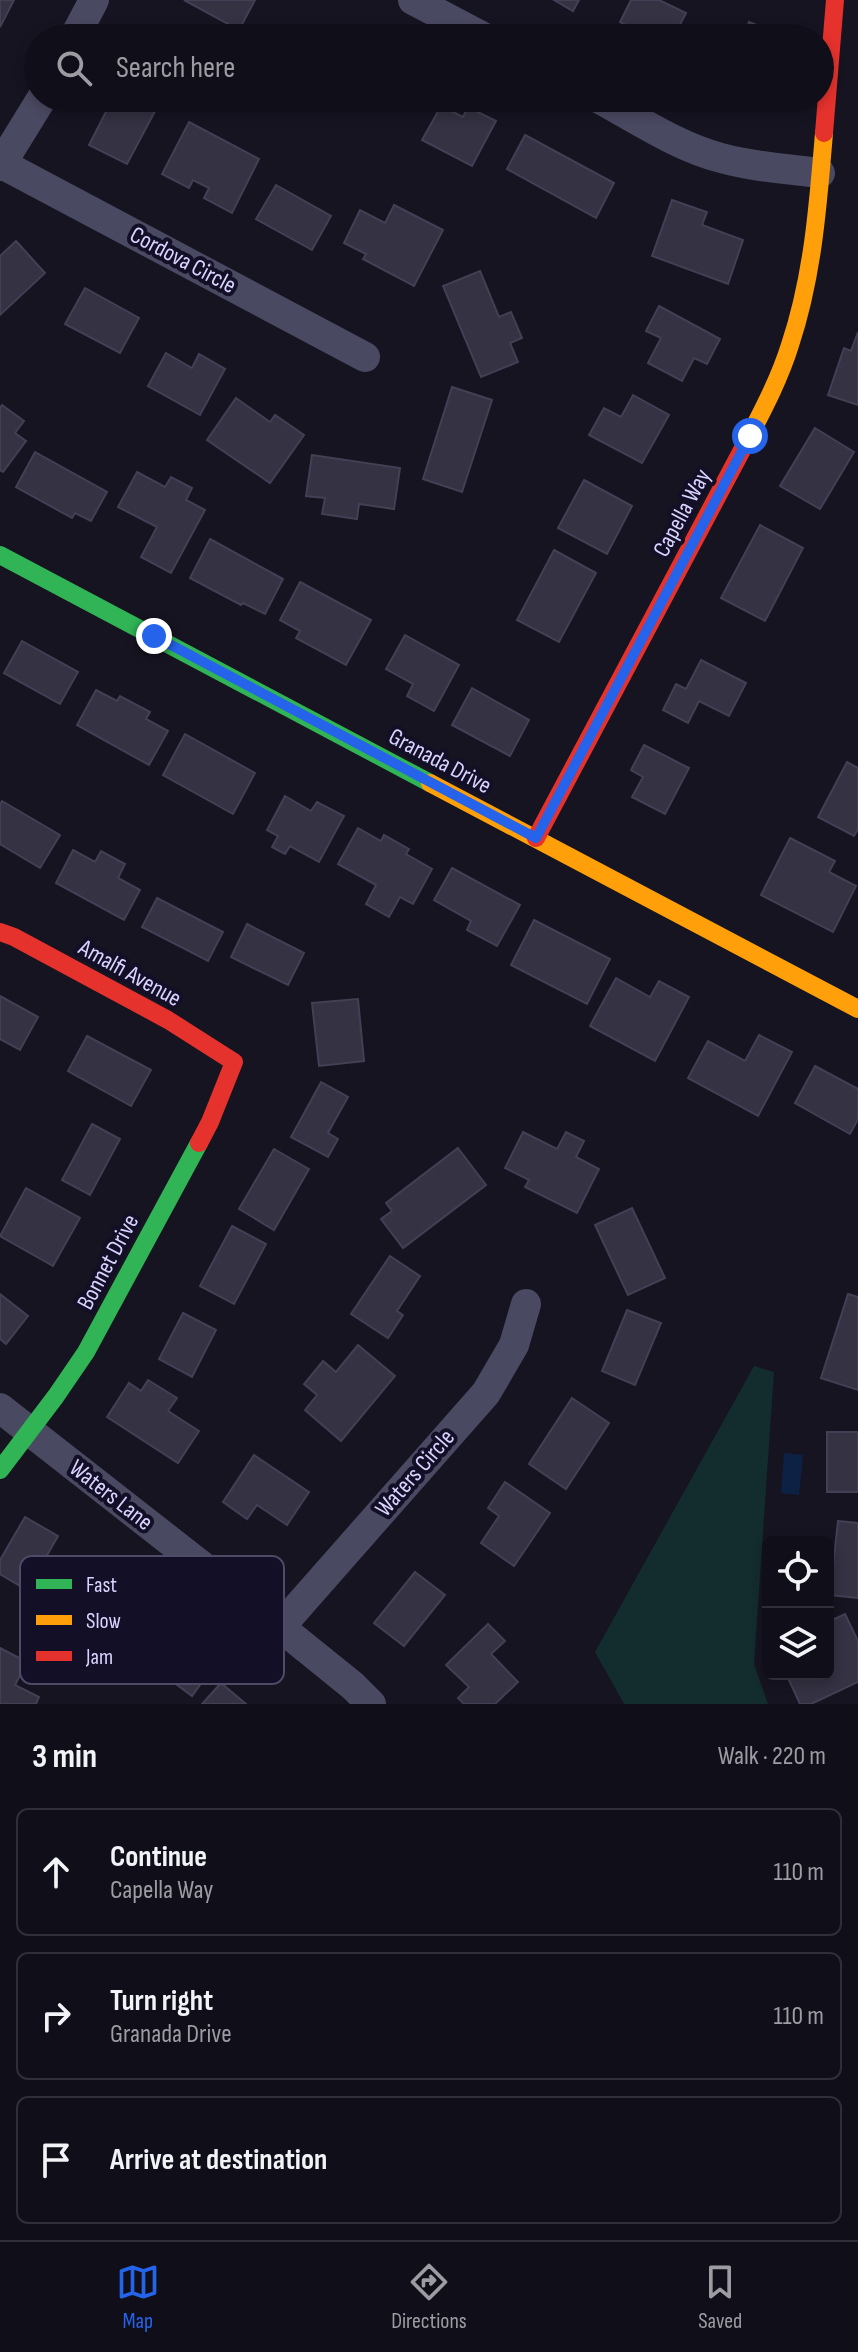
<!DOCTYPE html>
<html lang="en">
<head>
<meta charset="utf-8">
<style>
  :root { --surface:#100f19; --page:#1e1d26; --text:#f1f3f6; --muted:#9c9ca2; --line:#302f38; --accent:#2563eb }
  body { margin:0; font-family:"Sofia Sans Condensed",sans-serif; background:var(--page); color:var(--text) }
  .controls { position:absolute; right:24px; bottom:24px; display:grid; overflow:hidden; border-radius:12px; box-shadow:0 4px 12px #0003 }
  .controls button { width:72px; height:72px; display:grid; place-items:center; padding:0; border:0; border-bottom:2px solid var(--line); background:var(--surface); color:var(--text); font:40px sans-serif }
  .stop { position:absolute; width:24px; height:24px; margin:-18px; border:6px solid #2563eb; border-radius:50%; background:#fff }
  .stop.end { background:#2563eb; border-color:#fff; box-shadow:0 2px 8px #0008 }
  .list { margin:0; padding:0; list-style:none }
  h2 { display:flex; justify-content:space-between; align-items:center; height:104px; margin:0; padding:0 32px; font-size:34px }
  h2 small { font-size:26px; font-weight:400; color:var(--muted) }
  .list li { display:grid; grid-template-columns:52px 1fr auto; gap:24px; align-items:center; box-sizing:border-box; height:128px; margin:0 16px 16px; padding:0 16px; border:2px solid var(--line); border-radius:12px }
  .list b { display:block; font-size:30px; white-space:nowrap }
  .list p { margin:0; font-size:26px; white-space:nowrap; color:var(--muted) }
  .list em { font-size:26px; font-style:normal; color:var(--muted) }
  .icon { flex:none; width:44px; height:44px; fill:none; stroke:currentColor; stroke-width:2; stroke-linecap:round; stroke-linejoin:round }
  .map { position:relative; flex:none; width:858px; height:1704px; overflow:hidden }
  .search { position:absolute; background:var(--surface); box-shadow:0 4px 12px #0003; left:24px; right:24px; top:24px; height:88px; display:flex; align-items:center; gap:20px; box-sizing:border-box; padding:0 28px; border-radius:44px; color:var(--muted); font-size:30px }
  .sheet { height:536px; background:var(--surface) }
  nav { display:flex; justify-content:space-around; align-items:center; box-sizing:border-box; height:112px; border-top:2px solid var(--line); background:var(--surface); font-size:22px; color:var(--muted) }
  nav a { display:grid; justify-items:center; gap:4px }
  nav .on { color:var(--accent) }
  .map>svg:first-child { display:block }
  .green { fill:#132c2d }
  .water { fill:#0d2144 }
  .building { fill:#343243; stroke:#433f54; stroke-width:2 }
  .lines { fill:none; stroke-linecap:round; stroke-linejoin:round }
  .street { stroke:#4a4962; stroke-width:30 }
  .fast { stroke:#30b455; stroke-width:18 }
  .slow { stroke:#ff9f0a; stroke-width:18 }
  .jam { stroke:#e5322d; stroke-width:18 }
  .route { stroke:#2563eb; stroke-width:10 }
  .labels { text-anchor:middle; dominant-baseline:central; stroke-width:8; stroke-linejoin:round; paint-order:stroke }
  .street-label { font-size:24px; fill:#d9d4ff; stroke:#130f26 }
  .key { fill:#130f26; stroke:#4e4a67; stroke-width:2 }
  .key-label { font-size:22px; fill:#d9d4ff }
</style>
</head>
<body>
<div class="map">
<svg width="858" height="1704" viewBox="0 0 858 1704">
  <rect width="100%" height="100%" fill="#161421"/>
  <path class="green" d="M754,1366L774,1372L754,1664L768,1704H624L595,1652Z"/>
  <path class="water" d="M784,1453L803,1455L799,1495L781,1493Z"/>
  <g class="building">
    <path d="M0,0H14L0,27Z"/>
    <path d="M184,0H255L239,30Z"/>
    <path d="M554,0H579L573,11Z"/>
    <path d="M631,0H659L686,13L673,38H637L640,32L620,22Z"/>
    <path d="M749,22L781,35L779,38H743Z"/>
    <path d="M113,98H162L127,164L89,145Z"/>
    <path d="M441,106L463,117L468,107L496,121L472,166L422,140Z"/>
    <path d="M189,122L259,159L232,213L204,198L209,188L193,180L189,188L162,174Z"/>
    <path d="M525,135L614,183L596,218L507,169Z"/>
    <path d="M276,185L331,216L312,250L256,219Z"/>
    <path d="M672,200L707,212L702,225L743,240L728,284L652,256Z"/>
    <path d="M394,205L443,230L414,286L363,259L366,254L344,243L360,210L385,223Z"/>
    <path d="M16,241L45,273L0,315V256Z"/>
    <path d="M480,271L499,317L511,312L522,338L510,343L518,362L481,377L443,286Z"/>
    <path d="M85,288L139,318L120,353L65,324Z"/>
    <path d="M659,306L720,339L707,364L694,358L682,381L648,363L661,338L646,331Z"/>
    <path d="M858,332V405L828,395L844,348L851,351Z"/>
    <path d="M166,353L192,368L199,354L225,369L200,415L148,386Z"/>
    <path d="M452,387L492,400L462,492L423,479Z"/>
    <path d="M633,395L669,415L642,463L589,435L604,408L621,417Z"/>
    <path d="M236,398L270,422L275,415L304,435L270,483L207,440Z"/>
    <path d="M2,405L24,421L15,433L26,441L3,472L0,470V408Z"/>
    <path d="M815,428L854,452L820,509L780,486Z"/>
    <path d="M35,452L107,492L91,521L75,513L72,518L16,487Z"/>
    <path d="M312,455L400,468L394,509L359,504L357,519L322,514L325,498L306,496Z"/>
    <path d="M137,472L165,487L171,477L192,488L186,500L205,510L171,573L141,557L157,527L118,507Z"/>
    <path d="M584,480L632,506L607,554L558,528Z"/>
    <path d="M760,525L803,548L765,621L721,598Z"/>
    <path d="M210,539L283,579L265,614L243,603L241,605L190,578Z"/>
    <path d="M554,550L596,573L559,642L517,620Z"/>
    <path d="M300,582L371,620L346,665L296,638L300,631L280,620Z"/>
    <path d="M405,635L459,665L434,711L407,696L413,684L386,669Z"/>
    <path d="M22,641L78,672L60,704L4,673Z"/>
    <path d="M701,660L746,683L729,716L699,701L688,723L663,710L676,684L686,689Z"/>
    <path d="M472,688L529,720L510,756L452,725Z"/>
    <path d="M96,690L117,701L120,696L150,712L146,719L168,731L149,765L77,725Z"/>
    <path d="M185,734L255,773L233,814L163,775Z"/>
    <path d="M644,745L689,768L665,814L632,797L643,777L631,770Z"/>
    <path d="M847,762L858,768V829L854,836L818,817Z"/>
    <path d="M285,796L311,811L317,802L344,816L319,862L290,846L285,854L272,847L278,836L267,830Z"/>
    <path d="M2,801L60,835L40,868L0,844V805Z"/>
    <path d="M358,828L381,841L384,835L409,849L406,854L432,869L413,904L400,897L389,917L366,904L376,885L338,864Z"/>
    <path d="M790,838L835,861L829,872L856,886L833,932L761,895Z"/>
    <path d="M73,850L95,862L101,851L125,864L118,878L140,890L124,920L56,883Z"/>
    <path d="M452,868L520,905L497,946L467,930L471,921L434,900Z"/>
    <path d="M157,898L223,932L208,961L142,927Z"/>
    <path d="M534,920L610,959L587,1004L511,965Z"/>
    <path d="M247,924L304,953L288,985L231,957Z"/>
    <path d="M616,978L650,997L659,981L689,997L655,1061L590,1026Z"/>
    <path d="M0,996L38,1017L20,1050L0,1039Z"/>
    <path d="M358,999L364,1061L319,1066L312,1003Z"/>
    <path d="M759,1035L792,1052L758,1116L688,1078L708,1041L745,1061Z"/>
    <path d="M87,1036L151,1070L131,1106L68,1071Z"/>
    <path d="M815,1066L858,1089V1119L850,1134L795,1103Z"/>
    <path d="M321,1082L348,1097L328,1133L338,1139L328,1157L291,1137Z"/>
    <path d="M92,1124L120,1139L90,1195L62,1180Z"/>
    <path d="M523,1132L557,1149L566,1132L584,1141L576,1157L599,1169L577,1213L525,1187L529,1180L505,1168Z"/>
    <path d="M458,1148L486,1185L403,1248L381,1219L392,1211L386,1203Z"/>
    <path d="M274,1149L309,1169L274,1230L239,1209Z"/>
    <path d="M26,1188L80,1218L53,1266L0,1236Z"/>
    <path d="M632,1208L665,1278L628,1295L595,1225Z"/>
    <path d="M232,1226L266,1244L234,1304L200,1286Z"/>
    <path d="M390,1256L420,1276L397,1311L403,1315L388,1338L351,1314Z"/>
    <path d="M0,1294L28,1316L6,1344L0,1339Z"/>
    <path d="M848,1294L858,1297V1390L821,1378Z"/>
    <path d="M627,1310L661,1323L635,1385L602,1371Z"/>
    <path d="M183,1313L216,1330L192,1377L159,1359Z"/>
    <path d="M358,1345L395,1376L341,1441L305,1410L317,1395L304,1384L323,1361L336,1372Z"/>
    <path d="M148,1380L177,1398L168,1411L199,1431L178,1463L107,1417L129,1383L141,1391Z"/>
    <path d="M572,1398L609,1423L566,1489L529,1464Z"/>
    <rect x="827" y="1432" width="31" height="60"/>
    <path d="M254,1455L309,1492L287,1525L257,1505L247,1519L223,1502Z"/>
    <path d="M505,1482L550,1513L514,1566L481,1543L499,1516L488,1508Z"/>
    <path d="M25,1517L58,1536L27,1590L0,1574V1560Z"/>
    <path d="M838,1521L858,1523V1598L830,1595Z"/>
    <path d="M415,1572L445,1595L404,1646L374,1623Z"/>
    <path d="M845,1614L858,1641V1682L811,1704H800L788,1678L798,1674H828V1622Z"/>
    <path d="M488,1624L505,1641L491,1654L518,1682L495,1704H464L458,1698L469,1687L446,1665Z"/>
    <path d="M158,1625L189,1649L194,1642L218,1660L192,1696L136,1654Z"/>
    <path d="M0,1648L27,1662L15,1685L39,1697L36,1704H0Z"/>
    <path d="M221,1683L246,1704H202Z"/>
  </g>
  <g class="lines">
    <g class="street">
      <path d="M413,0L485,38"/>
      <path d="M74,38L94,0"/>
      <path d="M598,98C637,119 678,147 721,158C754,167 787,169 820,173"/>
      <path d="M2,164L365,357"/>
      <path d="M0,166L42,98"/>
      <path d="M0,1408L280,1627L353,1686L371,1704"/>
      <path d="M280,1627L486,1393L514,1345L526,1304"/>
    </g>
    <g class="fast">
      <path d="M0,555L430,783"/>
      <path d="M0,1470L56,1396L86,1352L199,1143"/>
    </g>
    <g class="slow">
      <path d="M750,435C765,406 780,377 790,345C813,276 818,205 824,133"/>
      <path d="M430,783L858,1009"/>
    </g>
    <g class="jam">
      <path d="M824,133L835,0"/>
      <path d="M536,838L750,435"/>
      <path d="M0,932L14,937L168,1020L234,1062L210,1122L199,1143"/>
    </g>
  </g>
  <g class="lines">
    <path class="route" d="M154,636L536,838L750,436"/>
  </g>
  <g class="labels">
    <g class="street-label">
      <text transform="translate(183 260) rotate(28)">Cordova Circle</text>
      <text transform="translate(682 513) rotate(-62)">Capella Way</text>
      <text transform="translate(440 761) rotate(28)">Granada Drive</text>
      <text transform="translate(130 973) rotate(29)">Amalfi Avenue</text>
      <text transform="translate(108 1262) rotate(-62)">Bonnet Drive</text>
      <text transform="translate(415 1473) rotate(-49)">Waters Circle</text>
      <text transform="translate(111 1495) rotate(38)">Waters Lane</text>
    </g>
  </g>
  <rect x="20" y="1556" width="264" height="128" rx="12" class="key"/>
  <rect x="36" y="1579" width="36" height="10" fill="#30b455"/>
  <rect x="36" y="1615" width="36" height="10" fill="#ff9f0a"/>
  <rect x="36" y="1651" width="36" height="10" fill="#e5322d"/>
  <g class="key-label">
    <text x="86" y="1592">Fast</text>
    <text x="86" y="1628">Slow</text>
    <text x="86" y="1664">Jam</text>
  </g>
</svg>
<div class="controls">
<button><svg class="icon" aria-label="locate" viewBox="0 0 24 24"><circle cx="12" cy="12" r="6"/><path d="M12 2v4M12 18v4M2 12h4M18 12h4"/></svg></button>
<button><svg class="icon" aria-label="layers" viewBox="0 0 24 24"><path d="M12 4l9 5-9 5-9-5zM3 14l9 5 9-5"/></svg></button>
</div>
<div class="stop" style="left:750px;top:436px"></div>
<div class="stop end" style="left:154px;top:636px"></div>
<div class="search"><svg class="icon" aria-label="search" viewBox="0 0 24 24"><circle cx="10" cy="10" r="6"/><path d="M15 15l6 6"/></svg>Search here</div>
</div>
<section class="sheet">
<h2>3 min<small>Walk · 220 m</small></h2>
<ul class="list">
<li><svg class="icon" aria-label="ahead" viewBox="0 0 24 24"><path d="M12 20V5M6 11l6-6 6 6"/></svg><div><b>Continue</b><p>Capella Way</p></div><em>110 m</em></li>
<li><svg class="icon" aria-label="right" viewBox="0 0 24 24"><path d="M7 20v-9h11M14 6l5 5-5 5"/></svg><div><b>Turn right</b><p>Granada Drive</p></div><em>110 m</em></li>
<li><svg class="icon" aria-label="arrive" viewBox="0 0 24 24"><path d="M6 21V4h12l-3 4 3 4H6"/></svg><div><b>Arrive at destination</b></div></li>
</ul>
</section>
<nav>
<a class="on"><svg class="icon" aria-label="map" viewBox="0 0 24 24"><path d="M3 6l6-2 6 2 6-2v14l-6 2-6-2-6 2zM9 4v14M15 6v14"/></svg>Map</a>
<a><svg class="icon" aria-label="directions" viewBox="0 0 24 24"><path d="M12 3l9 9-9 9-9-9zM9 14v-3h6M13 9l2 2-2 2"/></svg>Directions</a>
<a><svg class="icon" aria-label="saved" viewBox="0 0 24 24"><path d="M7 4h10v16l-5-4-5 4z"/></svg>Saved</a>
</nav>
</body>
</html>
